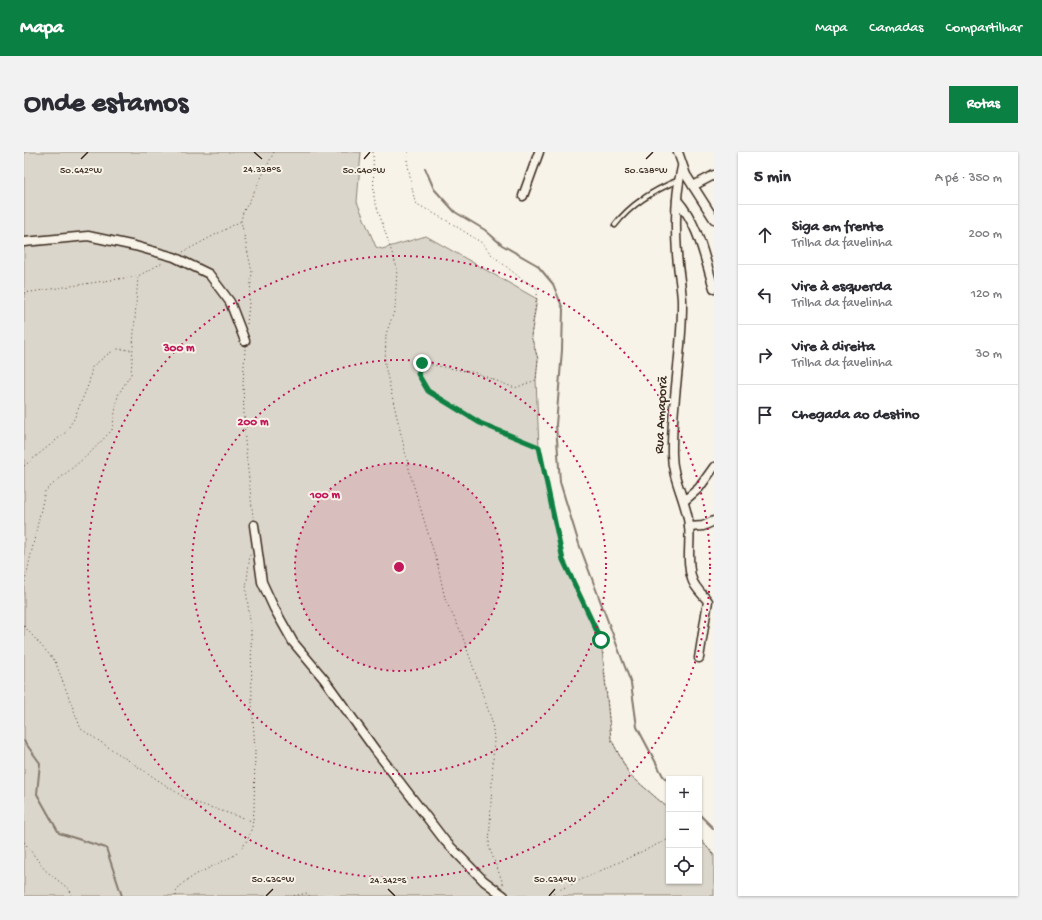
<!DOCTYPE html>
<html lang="pt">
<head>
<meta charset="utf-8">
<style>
  :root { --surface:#fff; --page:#f2f2f3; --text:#2b2b33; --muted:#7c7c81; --line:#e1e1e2; --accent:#0b8043 }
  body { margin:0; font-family:"Gochi Hand",sans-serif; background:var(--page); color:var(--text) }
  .controls { position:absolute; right:12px; bottom:12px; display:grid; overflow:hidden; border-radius:0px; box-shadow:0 1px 3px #0004 }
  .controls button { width:36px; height:36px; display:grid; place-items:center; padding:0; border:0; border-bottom:1px solid var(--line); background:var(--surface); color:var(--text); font:20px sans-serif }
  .stop { position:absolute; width:12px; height:12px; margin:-9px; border:3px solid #0b8043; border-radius:50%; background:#fff }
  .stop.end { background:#0b8043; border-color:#fff; box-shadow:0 1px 4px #0008 }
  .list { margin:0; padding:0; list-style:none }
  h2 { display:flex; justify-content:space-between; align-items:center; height:52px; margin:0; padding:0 16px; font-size:17px }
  h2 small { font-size:13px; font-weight:400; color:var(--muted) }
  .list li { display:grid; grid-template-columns:26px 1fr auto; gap:12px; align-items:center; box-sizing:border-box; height:60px; padding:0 16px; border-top:1px solid var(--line) }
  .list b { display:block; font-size:15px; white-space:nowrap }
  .list p { margin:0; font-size:13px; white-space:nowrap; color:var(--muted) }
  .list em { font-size:13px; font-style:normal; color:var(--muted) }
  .icon { flex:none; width:22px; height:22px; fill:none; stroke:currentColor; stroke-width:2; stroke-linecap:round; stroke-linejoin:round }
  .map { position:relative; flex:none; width:690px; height:744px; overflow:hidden; border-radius:0px }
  header { display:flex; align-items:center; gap:24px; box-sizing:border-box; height:56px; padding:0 20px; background:var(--accent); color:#fff }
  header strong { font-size:19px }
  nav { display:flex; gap:22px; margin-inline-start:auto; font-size:14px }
  .intro { display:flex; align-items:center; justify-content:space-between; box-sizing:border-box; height:96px; padding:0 24px }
  h1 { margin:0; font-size:28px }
  .button { padding:10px 18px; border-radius:0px; background:var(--accent); color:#fff; font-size:14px; font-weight:700 }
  main { display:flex; gap:24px; padding:0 24px }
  aside { flex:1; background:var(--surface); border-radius:0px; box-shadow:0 1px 3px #0004 }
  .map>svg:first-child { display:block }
  .green { fill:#dbd6cb; stroke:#8b8074 }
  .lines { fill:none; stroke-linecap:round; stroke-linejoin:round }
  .stream { stroke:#84786c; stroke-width:2 }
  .service-casing { stroke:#3b2a1e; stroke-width:7 }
  .minor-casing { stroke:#3b2a1e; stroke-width:11 }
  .path { stroke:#3b2a1e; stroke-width:1; stroke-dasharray:1 3; stroke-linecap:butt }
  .service { stroke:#f7f3e8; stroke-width:4 }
  .minor { stroke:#f7f3e8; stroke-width:8 }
  .route { stroke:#0b8043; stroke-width:5 }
  .ticks { fill:none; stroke:#3b2a1e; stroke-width:1.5 }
  .ring { fill:none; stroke:#c2185b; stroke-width:2; stroke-dasharray:2 4 }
  .labels { text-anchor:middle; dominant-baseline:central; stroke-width:4; stroke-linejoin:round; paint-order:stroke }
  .street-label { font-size:14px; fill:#3b2a1e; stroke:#f7f3e8 }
  .ticks-label { font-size:10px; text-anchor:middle; fill:#3b2a1e; stroke:#f7f3e8; stroke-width:4; stroke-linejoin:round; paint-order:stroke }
  .centre { fill:#c2185b; stroke:#f7f3e8; stroke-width:2 }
  .ring-label { font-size:12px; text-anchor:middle; font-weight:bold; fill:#c2185b; stroke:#f7f3e8; stroke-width:4; stroke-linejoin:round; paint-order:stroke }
</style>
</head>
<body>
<header>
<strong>Mapa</strong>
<nav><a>Mapa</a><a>Camadas</a><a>Compartilhar</a></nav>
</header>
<div class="intro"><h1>Onde estamos</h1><a class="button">Rotas</a></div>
<main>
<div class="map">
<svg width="690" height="744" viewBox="0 0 690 744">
  <rect width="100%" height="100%" fill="#f7f3e8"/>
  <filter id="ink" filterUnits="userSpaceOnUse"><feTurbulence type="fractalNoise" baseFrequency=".025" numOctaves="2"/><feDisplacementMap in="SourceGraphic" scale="8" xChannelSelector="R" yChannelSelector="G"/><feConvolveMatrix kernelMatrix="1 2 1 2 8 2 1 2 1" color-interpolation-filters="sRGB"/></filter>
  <g filter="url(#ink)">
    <path class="green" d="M0,0H337L333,50L352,95L358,97L402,84L513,147L507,184L514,207L512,228L515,295L539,408L577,488L587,587L605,622L645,657V729H675V686L690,703V744H0Z"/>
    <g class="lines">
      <g class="stream">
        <path d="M401,16L410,37L431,60L461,78L478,93L513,113L529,132L539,157L538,198L532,273L536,330L555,392L607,531L613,575L639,624L645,630"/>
        <path d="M0,589L16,611L13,642L35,681L82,696L98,744"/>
        <path d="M675,662L690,677"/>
      </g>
      <g class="service-casing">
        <path id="service" d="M591,73C607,52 630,38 655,28"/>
      </g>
      <g class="minor-casing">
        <g id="minor">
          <path d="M654,0L662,23L690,67"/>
          <path d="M658,15C651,43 651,73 653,102C654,117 657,132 658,148C659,199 647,250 648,302C648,327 662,348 665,373C667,390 662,410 668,427C670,435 678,442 684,449L675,506"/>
          <path d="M669,34L690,23"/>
          <path d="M499,44L515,0"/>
          <path d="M653,48C675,73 680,105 690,136"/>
          <path d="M0,90L64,84L111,94L150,105L185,122L206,150L221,189"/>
          <path d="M660,349L675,336L690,315"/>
          <path d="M230,373L238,430L250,456L269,490L300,527L352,599L421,689L460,729L480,744"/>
          <path d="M665,375L679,374L690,369"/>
        </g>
      </g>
      <g class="path">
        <path d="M349,0L350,46L373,116L371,157L362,182L361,214L387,325L414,414L421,447L437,480L468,569L470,587L465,695L480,734"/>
        <path d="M384,0L383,8L391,51L427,71L458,91L467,102L495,125L514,137L507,184L514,207L512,228L491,236L452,221L398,211L394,222L404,239L456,271L515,295L539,408L578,491L587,587L605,622L645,657"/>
        <path d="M159,100L217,69"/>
        <path d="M0,141L114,124"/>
        <path d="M223,172L228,120L217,69L219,60L225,50L250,0"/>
        <path d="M221,197L219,232L221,290L229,365"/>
        <path d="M0,314L41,281L50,267L65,231L68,215L84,202L93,197L109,198"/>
        <path d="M0,434L21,339L66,301L88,278L94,243L107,222L114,124L140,110"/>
        <path d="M0,474L31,509L57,577L164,648L228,669"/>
        <path d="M675,686L690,703"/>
        <path d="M0,690L21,718L46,738L47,744"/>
        <path d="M152,744V740L159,731L173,722L211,703L218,696L224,687L228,675L230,659L231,599L228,551L227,478L222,437L226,402"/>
        <path d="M270,744L283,741L286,744"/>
        <path d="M522,744L645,687"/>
      </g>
      <use href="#service" class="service"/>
      <use href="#minor" class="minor"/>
    </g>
  </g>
  <g class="lines" filter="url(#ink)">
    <path class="route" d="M398,211L394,222L404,239L456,271L515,295L539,408L577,488"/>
  </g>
  <path class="ticks" d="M230,0L238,7M57,7L64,0M340,7L346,0M622,7L629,0M364,737L371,744M242,744L249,737M525,744L531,737"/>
  <circle cx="375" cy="415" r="104" fill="#c2185b" fill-opacity=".12"/>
  <g class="ring">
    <circle cx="375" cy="415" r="104"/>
    <circle cx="375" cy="415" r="207"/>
    <circle cx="375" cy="415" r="311"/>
  </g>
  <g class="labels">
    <g class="street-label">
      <text transform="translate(638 263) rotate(-87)">Rua Amaporã</text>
    </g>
  </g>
  <g class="ticks-label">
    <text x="238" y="20">24.338°S</text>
    <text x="57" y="21">50.642°W</text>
    <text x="340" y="21">50.640°W</text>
    <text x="622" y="21">50.638°W</text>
    <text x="249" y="730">50.636°W</text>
    <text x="531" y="730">50.634°W</text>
    <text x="364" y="731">24.342°S</text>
  </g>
  <circle cx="375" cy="415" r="6" class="centre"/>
  <g class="ring-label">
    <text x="155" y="199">300 m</text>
    <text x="229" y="273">200 m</text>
    <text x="301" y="346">100 m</text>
  </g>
</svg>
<div class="controls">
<button>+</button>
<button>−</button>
<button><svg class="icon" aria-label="locate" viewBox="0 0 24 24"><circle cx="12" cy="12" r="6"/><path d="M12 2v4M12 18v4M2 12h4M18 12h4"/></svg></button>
</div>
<div class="stop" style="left:577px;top:488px"></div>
<div class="stop end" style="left:398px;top:211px"></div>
</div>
<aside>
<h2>5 min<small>A pé · 350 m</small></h2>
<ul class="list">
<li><svg class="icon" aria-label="ahead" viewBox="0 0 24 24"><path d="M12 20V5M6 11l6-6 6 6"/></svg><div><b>Siga em frente</b><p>Trilha da favelinha</p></div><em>200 m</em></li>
<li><svg class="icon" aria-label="left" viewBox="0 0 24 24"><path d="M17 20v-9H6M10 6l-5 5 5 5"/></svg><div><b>Vire à esquerda</b><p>Trilha da favelinha</p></div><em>120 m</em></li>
<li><svg class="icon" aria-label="right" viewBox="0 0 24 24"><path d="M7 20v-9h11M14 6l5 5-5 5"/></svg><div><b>Vire à direita</b><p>Trilha da favelinha</p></div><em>30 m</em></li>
<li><svg class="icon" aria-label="arrive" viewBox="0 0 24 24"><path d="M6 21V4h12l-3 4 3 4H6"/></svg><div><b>Chegada ao destino</b></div></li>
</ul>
</aside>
</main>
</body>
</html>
